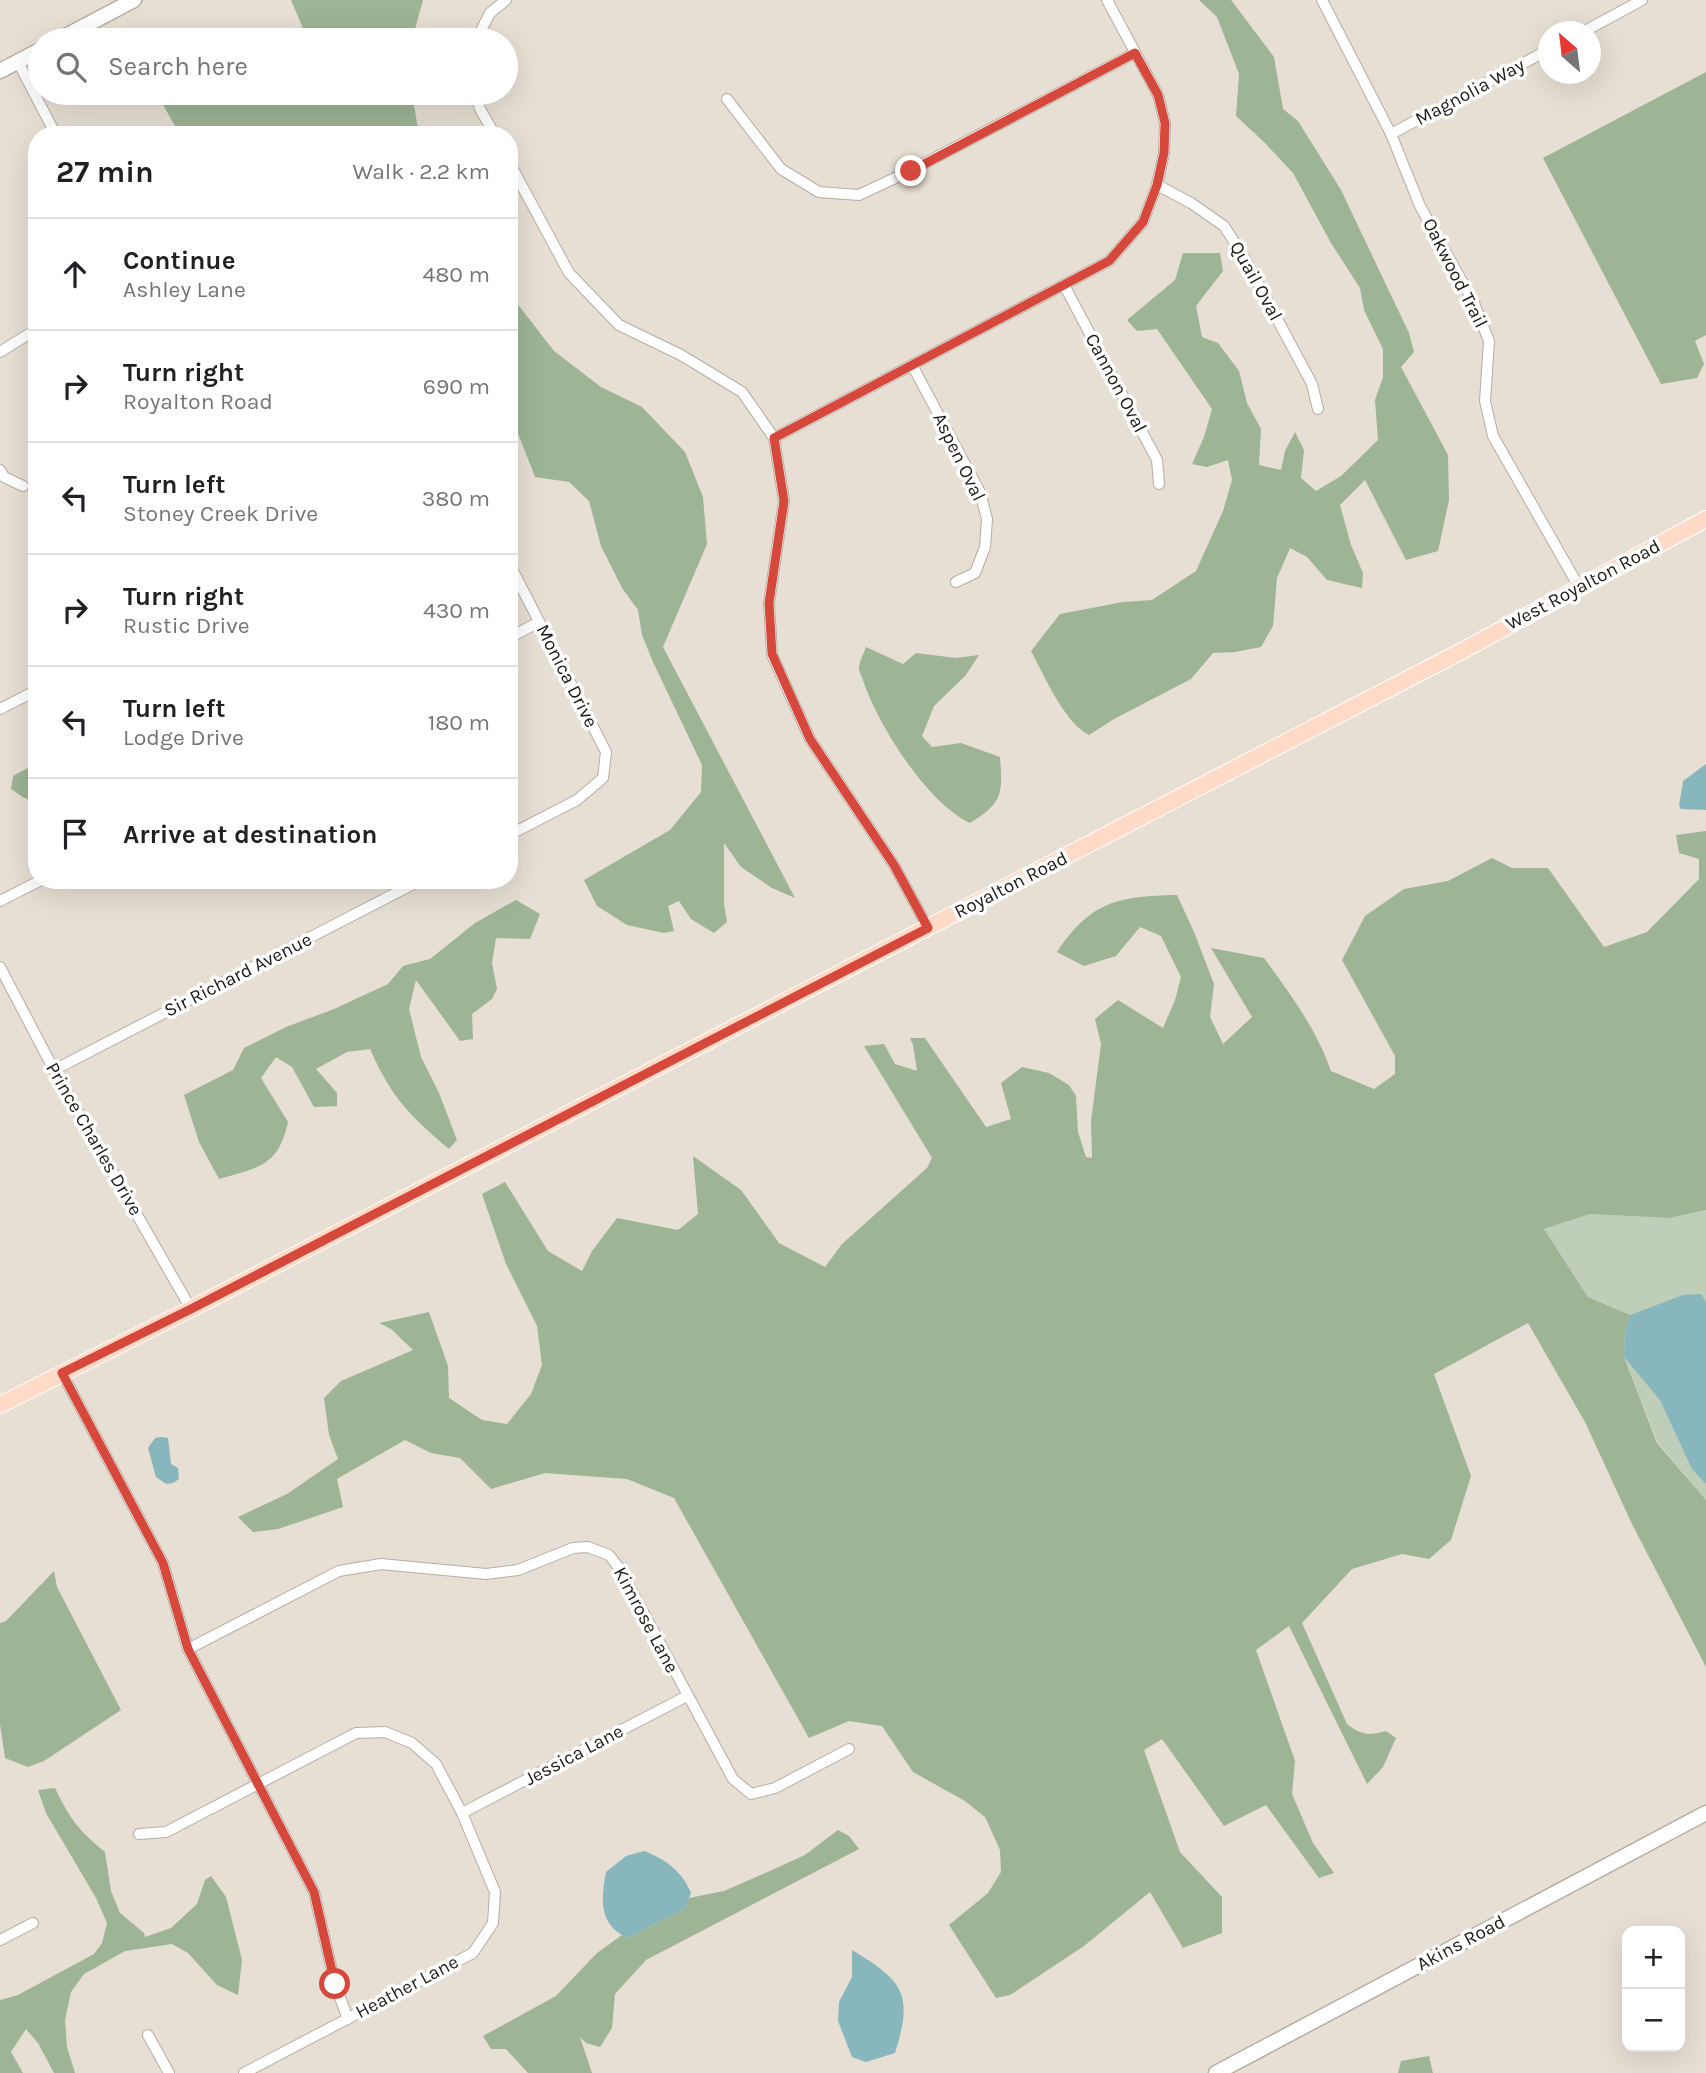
<!DOCTYPE html>
<html lang="en">
<head>
<meta charset="utf-8">
<style>
  :root { --surface:#fff; --page:#f2f2f2; --text:#202124; --muted:#757577; --line:#e0e0e0 }
  body { margin:0; font-family:Karla,sans-serif; background:var(--page); color:var(--text) }
  .controls { position:absolute; right:21px; bottom:21px; display:grid; overflow:hidden; border-radius:14px; box-shadow:0 7px 28px #0002 }
  .controls button { width:63px; height:63px; display:grid; place-items:center; padding:0; border:0; border-bottom:2px solid var(--line); background:var(--surface); color:var(--text); font:35px sans-serif }
  .compass { position:absolute; left:1538px; top:21px; width:63px; height:63px; border-radius:50%; background:var(--surface); box-shadow:0 7px 28px #0002; rotate:332deg }
  .stop { position:absolute; width:21px; height:21px; margin:-16px; border:5px solid #d5483b; border-radius:50%; background:#fff }
  .stop.end { background:#d5483b; border-color:#fff; box-shadow:0 2px 7px #0008 }
  .list { margin:0; padding:0; list-style:none }
  h2 { display:flex; justify-content:space-between; align-items:center; height:91px; margin:0; padding:0 28px; font-size:30px }
  h2 small { font-size:23px; font-weight:400; color:var(--muted) }
  .list li { display:grid; grid-template-columns:46px 1fr auto; gap:21px; align-items:center; box-sizing:border-box; height:112px; padding:0 28px; border-top:2px solid var(--line) }
  .list b { display:block; font-size:26px; white-space:nowrap }
  .list p { margin:0; font-size:23px; white-space:nowrap; color:var(--muted) }
  .list em { font-size:23px; font-style:normal; color:var(--muted) }
  .icon { flex:none; width:38px; height:38px; fill:none; stroke:currentColor; stroke-width:2; stroke-linecap:round; stroke-linejoin:round }
  .map { position:relative; flex:none; width:1706px; height:2073px; overflow:hidden }
  .search { position:absolute; background:var(--surface); box-shadow:0 7px 28px #0002; left:28px; top:28px; width:490px; height:77px; display:flex; align-items:center; gap:18px; box-sizing:border-box; padding:0 24px; border-radius:38px; color:var(--muted); font-size:26px }
  .panel { position:absolute; background:var(--surface); box-shadow:0 7px 28px #0002; left:28px; top:126px; width:490px; height:763px; border-radius:28px }
  .map>svg:first-child { display:block }
  .green { fill:#bfceb9 }
  .forest { fill:#9db495 }
  .water { fill:#87b6bc }
  .lines { fill:none; stroke-linecap:round; stroke-linejoin:round }
  .street-casing { stroke:#b5aea3; stroke-width:12 }
  .secondary-casing { stroke:#b5aea3; stroke-width:17 }
  .primary-casing { stroke:#fff; stroke-width:18 }
  .street { stroke:#fff; stroke-width:10 }
  .secondary { stroke:#fff; stroke-width:14 }
  .primary { stroke:#ffdac7; stroke-width:16 }
  .route { stroke:#d5483b; stroke-width:9 }
  .labels { text-anchor:middle; dominant-baseline:central; stroke-width:7; stroke-linejoin:round; paint-order:stroke }
  .street-label { font-size:19px; fill:#1e1b17; stroke:#fff }
</style>
</head>
<body>
<div class="map">
<svg width="1706" height="2073" viewBox="0 0 1706 2073">
  <rect width="100%" height="100%" fill="#e7dfd3"/>
  <path class="green" d="M1706,1210V1500L1658,1443L1624,1357L1625,1331L1630,1315L1588,1297L1544,1229L1590,1214L1669,1218Z"/>
  <g class="forest">
    <path d="M291,0H423L412,40H308Z"/>
    <path d="M1199,0H1231L1274,57L1283,109L1298,121L1341,190L1409,333L1414,352L1401,367L1448,455L1449,500L1438,551L1406,560L1365,480L1340,505L1351,545L1363,573L1362,588L1327,580L1307,557L1290,548L1277,578L1273,626L1261,647L1235,652L1213,653L1191,679L1114,719L1089,735C1064,722 1045,677 1031,651L1060,614L1123,602L1152,600L1196,571L1223,511L1232,480L1228,460L1207,467L1192,464L1204,437L1212,409L1157,329L1137,331L1127,320L1175,280L1183,253H1220L1223,271L1196,306L1202,337L1218,343L1239,371L1247,403L1261,429L1259,465L1281,470L1285,451L1295,432L1304,450L1301,478L1316,491L1341,476L1378,440L1375,400L1383,377V349L1364,310L1360,288L1331,243L1293,173L1264,142L1236,116L1239,74L1217,17Z"/>
    <path d="M1706,72V335L1695,341L1704,364L1697,378L1661,384L1543,158Z"/>
    <path d="M220,93L231,100L261,93H412L419,135H180L157,94Z"/>
    <path d="M509,293L554,351L601,387L642,407L685,452L703,497L707,544L663,647L795,898L772,888L741,867L724,843V904L727,922L714,933L691,919L679,901L668,906L674,931L664,933L627,925L597,906L584,880L670,830L701,792L702,765L653,662L642,635L638,610L622,588L601,546L589,501L569,482L535,477L509,410Z"/>
    <path d="M866,647L903,664L916,653L956,658L979,655L965,676L934,706L922,736L932,747L961,743L1000,757C1003,795 1002,803 970,823C927,803 879,726 864,683C863,679 859,672 859,668C859,662 864,653 866,647Z"/>
    <path d="M37,763V801L24,798L11,789L13,776Z"/>
    <path d="M1706,831V1210L1669,1218L1590,1214L1544,1229L1588,1297L1630,1315L1625,1331L1624,1357L1657,1443L1706,1500V1667L1632,1524L1585,1422L1528,1323L1434,1374L1471,1476L1451,1540L1429,1559L1402,1554L1352,1569L1302,1623L1347,1724C1361,1735 1368,1736 1386,1731L1396,1738L1383,1767L1367,1784L1289,1626L1256,1650L1295,1761L1292,1794L1313,1843L1334,1873L1319,1878L1266,1805L1224,1826L1162,1739L1144,1750L1180,1852L1222,1897V1933L1183,1948L1150,1892L1084,1946L1010,1995L996,1998L949,1925L988,1893L1001,1872L1000,1850L985,1817L965,1801L913,1772L882,1726L849,1721L809,1738L674,1498L627,1479L545,1473L491,1489L460,1458L431,1453L405,1440L337,1479L343,1507L278,1529L253,1532L238,1517L287,1494L338,1459L329,1435L324,1398L341,1381L413,1350L391,1329L379,1323L429,1312L448,1366L449,1398L482,1420L507,1424L531,1394L542,1365L537,1326L506,1264L482,1194L505,1182L548,1251L582,1271L592,1251L617,1218L678,1230L698,1214L693,1156L741,1190L779,1243L825,1267L842,1244L927,1168L932,1158L864,1046L884,1044L895,1064L917,1071L913,1045L910,1038H925L986,1127L1011,1119L1001,1083L1022,1067L1049,1073L1069,1085L1076,1096L1078,1132L1086,1157L1092,1158L1091,1121L1101,1044L1095,1019L1118,1000L1163,1028L1175,1000L1181,977L1161,936L1140,927L1116,956L1084,966L1057,952C1091,901 1119,896 1177,895L1194,932L1214,984L1210,1017L1223,1044L1252,1017L1211,948L1264,958C1290,994 1316,1028 1331,1071L1374,1089L1395,1074V1056L1342,960L1365,916L1404,889L1448,881L1492,858L1512,868H1548L1604,947L1647,932L1699,879V859L1679,853L1676,835Z"/>
    <path d="M516,900L540,914L530,939L496,938L492,963L497,989L492,999L472,1014L473,1039L460,1041L416,980L409,1009L421,1057L439,1093L457,1140L449,1149C408,1114 392,1098 370,1049L347,1052L316,1069L337,1093V1106L314,1107L292,1067L276,1057L261,1078L288,1122C278,1167 259,1167 219,1179L199,1142L184,1095L233,1070L244,1048L286,1027L334,1009L388,984L403,966L430,959L475,923Z"/>
    <path d="M54,1571L57,1587L121,1710L44,1761L28,1767L5,1758L0,1724V1623L6,1621Z"/>
    <path d="M55,1788C70,1819 78,1830 105,1852L111,1891L120,1913L144,1933L145,1937L171,1928L197,1904L205,1880L211,1876L226,1897L242,1960L238,1995L217,1985L188,1953L172,1944L125,1951L84,1974L71,1992L65,2020L67,2047L75,2073H54L38,2043L26,2029L11,2052L23,2073H0V2000L18,1995L94,1954L102,1943L107,1923L96,1898L46,1813L38,1790Z"/>
    <path d="M838,1830L849,1836L859,1849L646,1960L615,1994L612,2028L600,2047L586,2043L580,2037L592,2073H528L506,2049H491L483,2036L556,1996L597,1953L622,1935L628,1938L685,1909L689,1898L724,1891L772,1870L805,1855Z"/>
    <path d="M1429,2056L1433,2073H1398L1401,2061Z"/>
  </g>
  <g class="water">
    <path d="M1706,764V810L1681,809L1679,806L1683,781Z"/>
    <path d="M1701,1294L1706,1302V1484L1692,1469L1660,1400L1624,1357L1625,1331L1630,1315L1683,1295Z"/>
    <path d="M161,1437L168,1438L171,1464L178,1468L179,1479L173,1483L166,1484L156,1477L148,1448L155,1438Z"/>
    <path d="M644,1851C665,1859 682,1871 691,1893L685,1909L628,1938C598,1925 601,1899 606,1872L626,1856Z"/>
    <path d="M852,1950C903,1981 914,1993 895,2053L866,2062L852,2057L838,2021L839,2002L852,1977Z"/>
  </g>
  <g class="lines">
    <g class="street-casing">
      <g id="street">
        <path d="M1322,0L1391,134L1420,206L1474,303L1489,341L1485,401L1493,436L1579,587"/>
        <path d="M1583,32L1642,0"/>
        <path d="M476,40L490,13L506,0"/>
        <path d="M18,62L56,135"/>
        <path d="M475,93L480,109L495,135"/>
        <path d="M727,99L781,169L819,192L859,195L910,171L1135,53"/>
        <path d="M1391,134L1548,50"/>
        <path d="M509,162L569,273L619,325L681,355L742,392L774,438L784,501L769,603L772,655L810,739L894,865L928,928"/>
        <path d="M1157,185L1191,203L1224,226L1244,257L1312,384L1318,409"/>
        <path d="M1064,285L1157,460L1159,484"/>
        <path d="M0,352L37,329"/>
        <path d="M912,365L980,492L987,519L985,547L975,573L956,582"/>
        <path d="M774,438L1109,261L1143,222L1157,185L1164,153L1165,123L1158,95L1107,0"/>
        <path d="M0,470L4,477L23,486"/>
        <path d="M509,563L606,752L603,778L577,800L509,835"/>
        <path d="M509,638L539,622"/>
        <path d="M0,709L37,690"/>
        <path d="M0,901L41,880"/>
        <path d="M0,967L54,1070L191,1309"/>
        <path d="M54,1070L421,880"/>
        <path d="M62,1373L163,1563L188,1649L314,1892L335,1984L348,2019"/>
        <path d="M188,1649L339,1571L381,1564L486,1574L518,1570L573,1548L588,1547L609,1555L620,1569L733,1779L751,1794L775,1788L849,1749"/>
        <path d="M462,1813L687,1696"/>
        <path d="M139,1834L166,1832L356,1733L385,1732L412,1743L436,1764L462,1813L495,1892L493,1923L473,1953L244,2073"/>
        <path d="M0,1940L33,1923"/>
        <path d="M148,2035L169,2073"/>
      </g>
    </g>
    <g class="secondary-casing">
      <g id="secondary">
        <path d="M58,40L134,0"/>
        <path d="M0,71L40,50"/>
        <path d="M1216,2073L1706,1813"/>
      </g>
    </g>
    <g class="primary-casing">
      <path id="primary" d="M0,1405L191,1309L1460,652L1706,519"/>
    </g>
    <use href="#street" class="street"/>
    <use href="#secondary" class="secondary"/>
    <use href="#primary" class="primary"/>
  </g>
  <g class="lines">
    <path class="route" d="M335,1984L314,1892L188,1649L163,1563L62,1373L191,1309L928,928L894,865L810,739L772,654L769,603L784,501L774,438L1109,261L1143,222L1157,185L1164,153L1165,123L1158,95L1135,53L911,171"/>
  </g>
  <g class="labels">
    <g class="street-label">
      <text transform="translate(1470 92) rotate(-28)">Magnolia Way</text>
      <text transform="translate(1455 273) rotate(63)">Oakwood Trail</text>
      <text transform="translate(1256 281) rotate(61)">Quail Oval</text>
      <text transform="translate(1116 383) rotate(62)">Cannon Oval</text>
      <text transform="translate(959 457) rotate(64)">Aspen Oval</text>
      <text transform="translate(1583 585) rotate(-28)">West Royalton Road</text>
      <text transform="translate(567 676) rotate(63)">Monica Drive</text>
      <text transform="translate(1011 885) rotate(-27)">Royalton Road</text>
      <text transform="translate(238 975) rotate(-27)">Sir Richard Avenue</text>
      <text transform="translate(94 1139) rotate(60)">Prince Charles Drive</text>
      <text transform="translate(646 1620) rotate(62)">Kimrose Lane</text>
      <text transform="translate(574 1755) rotate(-28)">Jessica Lane</text>
      <text transform="translate(1461 1943) rotate(-28)">Akins Road</text>
      <text transform="translate(407 1987) rotate(-28)">Heather Lane</text>
    </g>
  </g>
</svg>
<div class="controls">
<button>+</button>
<button>−</button>
</div>
<svg class="compass" viewBox="-18 -18 36 36"><path d="M0-13l5 13h-10z" fill="#e53935"/><path d="M0 13l5-13h-10z" fill="#757577"/></svg>
<div class="stop" style="left:335px;top:1984px"></div>
<div class="stop end" style="left:911px;top:171px"></div>
<div class="search"><svg class="icon" aria-label="search" viewBox="0 0 24 24"><circle cx="10" cy="10" r="6"/><path d="M15 15l6 6"/></svg>Search here</div>
<section class="panel">
<h2>27 min<small>Walk · 2.2 km</small></h2>
<ul class="list">
<li><svg class="icon" aria-label="ahead" viewBox="0 0 24 24"><path d="M12 20V5M6 11l6-6 6 6"/></svg><div><b>Continue</b><p>Ashley Lane</p></div><em>480 m</em></li>
<li><svg class="icon" aria-label="right" viewBox="0 0 24 24"><path d="M7 20v-9h11M14 6l5 5-5 5"/></svg><div><b>Turn right</b><p>Royalton Road</p></div><em>690 m</em></li>
<li><svg class="icon" aria-label="left" viewBox="0 0 24 24"><path d="M17 20v-9H6M10 6l-5 5 5 5"/></svg><div><b>Turn left</b><p>Stoney Creek Drive</p></div><em>380 m</em></li>
<li><svg class="icon" aria-label="right" viewBox="0 0 24 24"><path d="M7 20v-9h11M14 6l5 5-5 5"/></svg><div><b>Turn right</b><p>Rustic Drive</p></div><em>430 m</em></li>
<li><svg class="icon" aria-label="left" viewBox="0 0 24 24"><path d="M17 20v-9H6M10 6l-5 5 5 5"/></svg><div><b>Turn left</b><p>Lodge Drive</p></div><em>180 m</em></li>
<li><svg class="icon" aria-label="arrive" viewBox="0 0 24 24"><path d="M6 21V4h12l-3 4 3 4H6"/></svg><div><b>Arrive at destination</b></div></li>
</ul>
</section>
</div>
</body>
</html>
